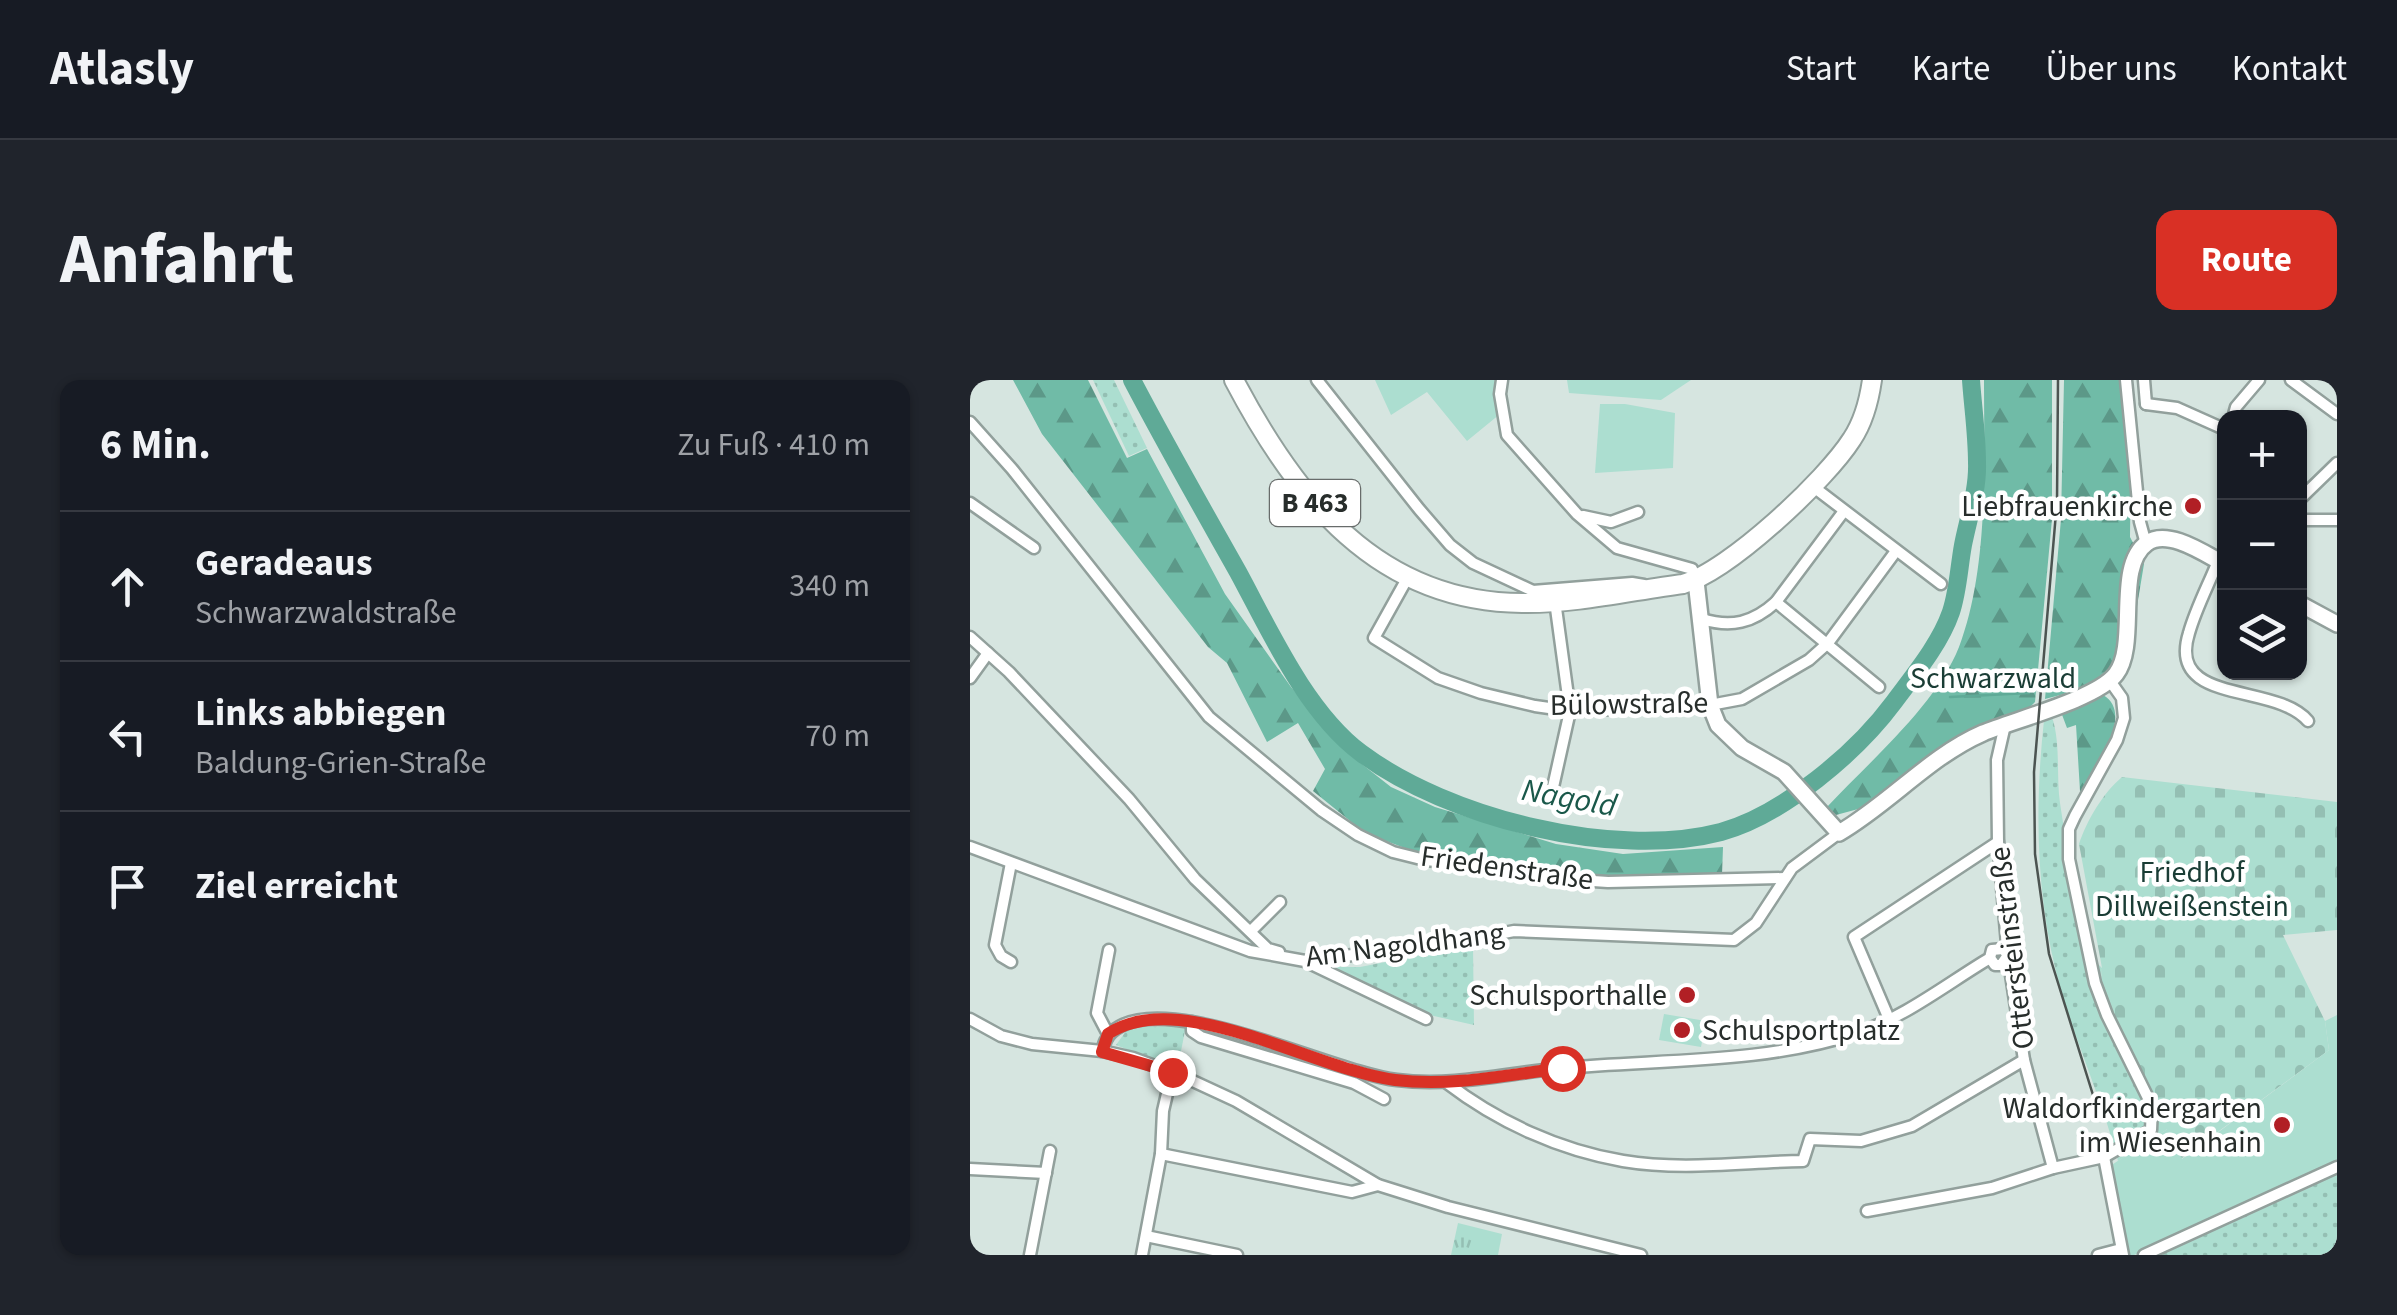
<!DOCTYPE html>
<html lang="de">
<head>
<meta charset="utf-8">
<style>
  :root { --surface:#171b24; --page:#20242c; --text:#f1f3f6; --muted:#9ea1a6; --line:#363941; --accent:#d93025 }
  body { margin:0; font-family:"Source Sans 3",sans-serif; background:var(--page); color:var(--text) }
  .controls { position:absolute; right:30px; top:30px; display:grid; overflow:hidden; border-radius:20px; box-shadow:0 2px 8px #0004 }
  .controls button { width:90px; height:90px; display:grid; place-items:center; padding:0; border:0; border-bottom:2px solid var(--line); background:var(--surface); color:var(--text); font:50px sans-serif }
  .stop { position:absolute; width:30px; height:30px; margin:-22px; border:8px solid #d93025; border-radius:50%; background:#fff }
  .stop.end { background:#d93025; border-color:#fff; box-shadow:0 2px 10px #0008 }
  .list { margin:0; padding:0; list-style:none }
  h2 { display:flex; justify-content:space-between; align-items:center; height:130px; margin:0; padding:0 40px; font-size:42px }
  h2 small { font-size:32px; font-weight:400; color:var(--muted) }
  .list li { display:grid; grid-template-columns:65px 1fr auto; gap:30px; align-items:center; box-sizing:border-box; height:150px; padding:0 40px; border-top:2px solid var(--line) }
  .list b { display:block; font-size:38px; white-space:nowrap }
  .list p { margin:0; font-size:32px; white-space:nowrap; color:var(--muted) }
  .list em { font-size:32px; font-style:normal; color:var(--muted) }
  .icon { flex:none; width:55px; height:55px; fill:none; stroke:currentColor; stroke-width:2; stroke-linecap:round; stroke-linejoin:round }
  .map { position:relative; flex:none; width:1367px; height:875px; overflow:hidden; border-radius:20px }
  header { display:flex; align-items:center; gap:60px; box-sizing:border-box; height:140px; padding:0 50px; background:var(--surface); border-bottom:2px solid var(--line) }
  header strong { font-size:48px }
  nav { display:flex; gap:55px; margin-inline-start:auto; font-size:35px }
  .intro { display:flex; align-items:center; justify-content:space-between; box-sizing:border-box; height:240px; padding:0 60px }
  h1 { margin:0; font-size:70px }
  .button { padding:25px 45px; border-radius:20px; background:var(--accent); color:#fff; font-size:35px; font-weight:700 }
  main { display:flex; gap:60px; padding:0 60px }
  aside { flex:1; background:var(--surface); border-radius:20px; box-shadow:0 2px 8px #0004 }
  .map>svg:first-child { display:block }
  .grass { fill:url(#grass-dots) }
  .forest { fill:url(#forest-firs) }
  .cemetery { fill:url(#cemetery-stones) }
  .park { fill:url(#park-tufts) }
  .garden { fill:#acded0 }
  .lines { fill:none; stroke-linecap:round; stroke-linejoin:round }
  .stream { stroke:#5faa97; stroke-width:2.5 }
  .river { stroke:#5faa97; stroke-width:18 }
  .street-casing { stroke:#92a09c; stroke-width:15 }
  .secondary-casing { stroke:#92a09c; stroke-width:20 }
  .primary-casing { stroke:#92a09c; stroke-width:22 }
  .street { stroke:#fff; stroke-width:10 }
  .secondary { stroke:#fff; stroke-width:15 }
  .primary { stroke:#fff; stroke-width:18 }
  .rail { stroke:#4c5451; stroke-width:2.5 }
  .route { stroke:#d93025; stroke-width:12 }
  .poi-dot { fill:#b11f25; stroke:#fff; stroke-width:4 }
  .labels { text-anchor:middle; dominant-baseline:central; stroke-width:9; stroke-linejoin:round; paint-order:stroke }
  .shield { fill:#fff; stroke:#686c6b; stroke-width:2.5 }
  .shield-label { font-size:28px; font-weight:bold; fill:#272d2b }
  .poi-label { font-size:30px; fill:#272d2b; stroke:#fff; text-anchor:end }
  .park-label { font-size:30px; fill:#1a3d35; stroke:#fff }
  .street-label { font-size:30px; fill:#272d2b; stroke:#fff }
  .water-label { font-size:32px; font-style:italic; fill:#1a584a; stroke:#fff }
</style>
</head>
<body>
<header>
<strong>Atlasly</strong>
<nav><a>Start</a><a>Karte</a><a>Über uns</a><a>Kontakt</a></nav>
</header>
<div class="intro"><h1>Anfahrt</h1><a class="button">Route</a></div>
<main>
<aside>
<h2>6 Min.<small>Zu Fuß · 410 m</small></h2>
<ul class="list">
<li><svg class="icon" aria-label="ahead" viewBox="0 0 24 24"><path d="M12 20V5M6 11l6-6 6 6"/></svg><div><b>Geradeaus</b><p>Schwarzwaldstraße</p></div><em>340 m</em></li>
<li><svg class="icon" aria-label="left" viewBox="0 0 24 24"><path d="M17 20v-9H6M10 6l-5 5 5 5"/></svg><div><b>Links abbiegen</b><p>Baldung-Grien-Straße</p></div><em>70 m</em></li>
<li><svg class="icon" aria-label="arrive" viewBox="0 0 24 24"><path d="M6 21V4h12l-3 4 3 4H6"/></svg><div><b>Ziel erreicht</b></div></li>
</ul>
</aside>
<div class="map">
<svg width="1367" height="875" viewBox="0 0 1367 875">
  <defs>
    <pattern id="grass-dots" width="8" height="8" patternUnits="userSpaceOnUse" patternTransform="scale(2.5)"><rect width="8" height="8" fill="#acded0"/><path d="M2 2h.1M6 6h.1" fill="none" stroke="#94bfb3" stroke-width="1.8" stroke-linecap="round"/></pattern>
    <pattern id="forest-firs" width="22" height="20" patternUnits="userSpaceOnUse" patternTransform="scale(2.5)"><rect width="22" height="20" fill="#70bba7"/><path d="M5 1l3.5 6h-7zM16 11l3.5 6h-7z" fill="#5c9888"/></pattern>
    <pattern id="cemetery-stones" width="16" height="16" patternUnits="userSpaceOnUse" patternTransform="scale(2.5)"><rect width="16" height="16" fill="#acded0"/><path d="M2 7V4a2 2 0 0 1 4 0v3zM10 15v-3a2 2 0 0 1 4 0v3z" fill="#94bfb3"/></pattern>
    <pattern id="park-tufts" width="24" height="20" patternUnits="userSpaceOnUse" patternTransform="scale(2.5)"><rect width="24" height="20" fill="#acded0"/><path d="M3 7l-1-3M5 7V3M7 7l1-3M15 17l-1-3M17 17v-4M19 17l1-3" fill="none" stroke="#94bfb3"/></pattern>
  </defs>
  <rect width="100%" height="100%" fill="#d6e5e0"/>
  <g class="grass">
    <path d="M123,0H144L177,68L159,76Z"/>
    <path d="M1082,337C1091,364 1086,395 1090,423C1097,475 1112,527 1123,579L1132,588L1131,605L1199,748L1148,781C1133,723 1109,670 1092,614C1066,525 1064,432 1074,340Z"/>
    <path d="M503,565L504,645L455,634L355,587H390Z"/>
    <path d="M216,646L208,686L203,688L146,665L159,647Z"/>
    <path d="M1367,789V875H1177Z"/>
  </g>
  <g class="forest">
    <path d="M43,0H118L157,78L177,69L255,214L321,307L379,374L421,407L465,427L586,464L653,474L753,467L752,495L632,497L448,473L395,453L343,411L355,389L328,343L297,362L257,283L238,267L72,54Z"/>
    <path d="M1014,0H1082V139L1065,322L1054,333L903,425L866,435L857,427C900,381 966,325 989,267C1019,188 1014,83 1014,0Z"/>
    <path d="M1094,0H1162L1160,157L1174,184L1155,298L1075,319L1091,139Z"/>
    <path d="M1133,315C1165,333 1126,387 1115,410L1110,411L1106,345L1097,348L1091,332Z"/>
  </g>
  <path class="cemetery" d="M1152,397L1367,422V550L1313,555L1355,641L1359,670L1211,779L1131,605L1132,588L1109,464C1117,440 1133,413 1152,397Z"/>
  <path class="park" d="M488,843L532,854L528,875H481Z"/>
  <g class="garden">
    <path d="M405,0H528L530,34L497,61L457,12L421,35Z"/>
    <path d="M597,0H721L691,20L599,13Z"/>
    <path d="M630,24H655L705,33L703,88L625,93Z"/>
    <path d="M694,634L736,641L731,667L689,660Z"/>
    <path d="M1367,635V785L1164,875H1156L1140,786L1199,748L1212,779L1359,670L1355,641Z"/>
  </g>
  <g class="lines">
    <g class="stream">
      <path d="M948,289L971,310"/>
      <path d="M980,317L1059,313"/>
    </g>
    <path class="river" d="M162,0C196,65 232,128 268,192C300,251 336,332 391,373C478,438 644,480 751,452C813,435 887,372 924,322C944,295 970,264 981,232C988,211 989,187 993,165C998,139 1008,110 1007,83C1007,55 1003,28 1001,0"/>
    <g class="street-casing">
      <g id="street">
        <path d="M347,0L449,129L480,165L503,183L563,211L662,203L674,205"/>
        <path d="M532,0L530,14L537,55L607,134L647,168L722,189L726,200"/>
        <path d="M1156,0L1170,142L1176,164"/>
        <path d="M1174,0L1176,24"/>
        <path d="M1321,0L1367,34"/>
        <path d="M1176,24L1207,28L1254,49"/>
        <path d="M1263,38L1266,27L1289,0"/>
        <path d="M0,42L42,89L239,337L351,430L388,455L423,472L451,479L578,498L638,502L815,498"/>
        <path d="M841,105L971,204"/>
        <path d="M1330,119L1367,83"/>
        <path d="M0,123L64,168"/>
        <path d="M613,136L641,142L668,132"/>
        <path d="M1330,140H1367"/>
        <path d="M1254,175L1248,181C1239,204 1226,228 1219,253C1196,326 1305,302 1338,341"/>
        <path d="M438,197L404,258L468,298L511,313L565,326L600,331L740,325L772,319L839,280L858,263L926,171"/>
        <path d="M806,222L909,307"/>
        <path d="M732,239C761,248 783,243 806,222L874,131"/>
        <path d="M0,257L39,292L159,419L225,499L298,569L309,572"/>
        <path d="M0,298L18,273"/>
        <path d="M1035,345L1027,380L1028,462L1038,575L1054,680L1083,788L1134,777L1181,750L1182,726L1137,635L1125,603L1099,479V449L1105,436L1147,360L1154,338L1152,318L1140,301"/>
        <path d="M581,416L600,331L585,221"/>
        <path d="M0,467L280,571L335,581L486,562L544,551L764,560L786,543L822,488L869,453"/>
        <path d="M282,550L310,522"/>
        <path d="M41,582L31,576L25,565L41,483"/>
        <path d="M339,583L456,639"/>
        <path d="M0,639L31,656L62,664L132,671L163,678L212,696L266,721L408,805L478,827L671,875"/>
        <path d="M919,639L884,557L1028,462"/>
        <path d="M222,642V651L231,657L384,703L414,719"/>
        <path d="M138,654L127,633L139,570"/>
        <path d="M132,671C134,664 136,657 142,652C192,606 363,693 427,700C483,707 537,693 593,688C692,679 792,684 887,653C934,638 978,603 1020,578L1022,570L1033,569L1038,575L1031,585H1025L1020,578"/>
        <path d="M477,703C528,742 589,770 653,781C712,791 774,782 833,781L840,759L891,761L942,746L1054,680"/>
        <path d="M191,774L382,812L408,805"/>
        <path d="M1134,777L1153,875"/>
        <path d="M0,789L76,793"/>
        <path d="M897,831L1022,808L1083,788"/>
        <path d="M176,856L267,875"/>
        <path d="M60,875L80,771"/>
        <path d="M172,875L191,774L193,731L202,692"/>
        <path d="M1128,875L1151,869"/>
        <path d="M1174,875L1367,787"/>
      </g>
    </g>
    <g class="secondary-casing">
      <g id="secondary">
        <path d="M726,201L740,325L748,345L772,368L814,392L869,453C919,424 960,376 1013,353C1044,340 1127,319 1146,294C1169,264 1144,186 1177,163C1198,148 1235,174 1254,184"/>
        <path d="M1330,224L1367,244"/>
      </g>
    </g>
    <g class="primary-casing">
      <path id="primary" d="M264,0C326,118 407,222 552,223C605,224 660,211 713,204C759,191 856,100 882,59C894,41 899,21 902,0"/>
    </g>
    <use href="#street" class="street"/>
    <use href="#secondary" class="secondary"/>
    <use href="#primary" class="primary"/>
    <path class="rail" d="M1088,0L1087,121L1064,392L1065,474L1079,574L1128,731"/>
  </g>
  <g class="lines">
    <path class="route" d="M202,692L132,672L138,654C209,606 345,690 425,700C481,707 537,695 592,688"/>
  </g>
  <g class="poi-dot">
    <circle cx="1223" cy="126" r="10"/>
    <circle cx="717" cy="615" r="10"/>
    <circle cx="712" cy="650" r="10"/>
    <circle cx="1312" cy="745" r="10"/>
  </g>
  <g class="labels">
    <rect class="shield" x="300" y="100" width="90" height="46" rx="8"/>
    <g class="shield-label">
      <text x="345" y="123">B 463</text>
    </g>
    <g class="poi-label">
      <text x="1203" y="126">Liebfrauenkirche</text>
      <text x="697" y="615">Schulsporthalle</text>
      <text x="732" y="650" text-anchor="start">Schulsportplatz</text>
      <text x="1292" y="728">Waldorfkindergarten<tspan x="1292" dy="34">im Wiesenhain</tspan></text>
    </g>
    <g class="park-label">
      <text x="1023" y="298">Schwarzwald</text>
      <text x="1222" y="492">Friedhof<tspan x="1222" dy="34">Dillweißenstein</tspan></text>
    </g>
    <g class="street-label">
      <text transform="translate(659 324) rotate(-1)">Bülowstraße</text>
      <text transform="translate(537 488) rotate(8)">Friedenstraße</text>
      <text transform="translate(435 565) rotate(-7)">Am Nagoldhang</text>
      <text transform="translate(1042 568) rotate(-97)">Ottersteinstraße</text>
    </g>
    <g class="water-label">
      <text transform="translate(599 418) rotate(10)">Nagold</text>
    </g>
  </g>
</svg>
<div class="controls">
<button>+</button>
<button>−</button>
<button><svg class="icon" aria-label="layers" viewBox="0 0 24 24"><path d="M12 4l9 5-9 5-9-5zM3 14l9 5 9-5"/></svg></button>
</div>
<div class="stop" style="left:592px;top:688px"></div>
<div class="stop end" style="left:202px;top:692px"></div>
</div>
</main>
</body>
</html>
